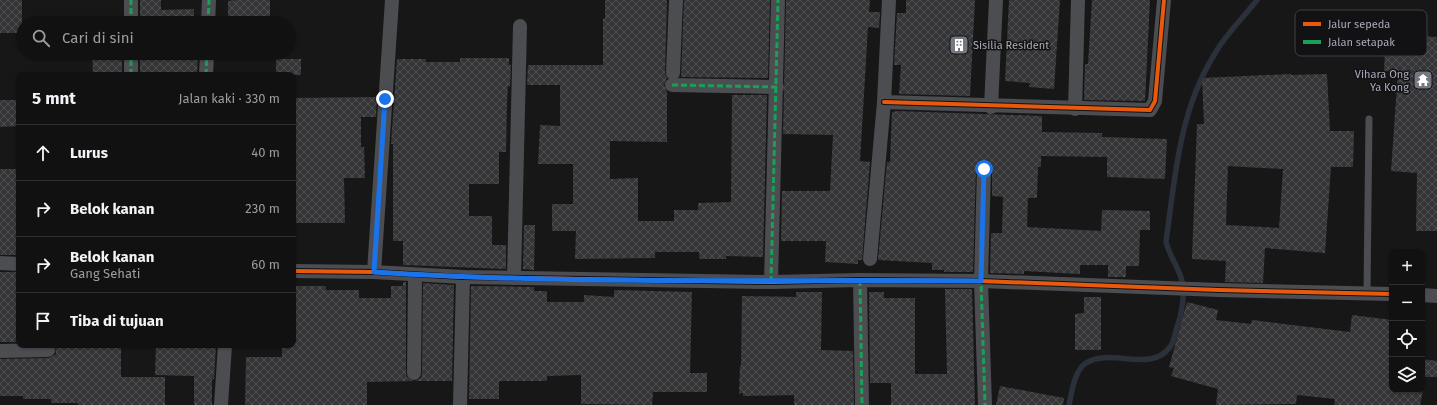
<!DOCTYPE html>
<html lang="id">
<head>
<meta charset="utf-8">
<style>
  :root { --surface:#111112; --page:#1e1f20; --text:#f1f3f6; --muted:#9c9d9f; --line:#303132 }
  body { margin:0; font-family:"Fira Sans",sans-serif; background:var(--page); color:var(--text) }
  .controls { position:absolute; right:12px; bottom:12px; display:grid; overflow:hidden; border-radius:8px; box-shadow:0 1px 3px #0004 }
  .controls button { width:36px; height:36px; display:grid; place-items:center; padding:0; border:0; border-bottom:1px solid var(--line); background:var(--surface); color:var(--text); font:20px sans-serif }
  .stop { position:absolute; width:12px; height:12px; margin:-9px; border:3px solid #1a73e8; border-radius:50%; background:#fff }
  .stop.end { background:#1a73e8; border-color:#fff; box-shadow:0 1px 4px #0008 }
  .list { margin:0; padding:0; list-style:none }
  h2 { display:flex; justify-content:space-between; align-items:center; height:52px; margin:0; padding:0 16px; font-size:17px }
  h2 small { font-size:13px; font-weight:400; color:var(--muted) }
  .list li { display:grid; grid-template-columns:26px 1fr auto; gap:12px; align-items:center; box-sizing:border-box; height:56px; padding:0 16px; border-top:1px solid var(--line) }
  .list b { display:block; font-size:15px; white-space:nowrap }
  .list p { margin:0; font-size:13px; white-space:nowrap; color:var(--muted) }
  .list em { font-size:13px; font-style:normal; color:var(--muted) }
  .icon { flex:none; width:22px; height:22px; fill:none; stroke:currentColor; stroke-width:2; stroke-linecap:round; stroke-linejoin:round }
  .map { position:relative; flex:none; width:1437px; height:405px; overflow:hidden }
  .search { position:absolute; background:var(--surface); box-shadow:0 1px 3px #0004; left:16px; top:16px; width:280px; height:44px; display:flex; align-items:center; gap:10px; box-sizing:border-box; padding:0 14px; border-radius:22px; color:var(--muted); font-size:15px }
  .panel { position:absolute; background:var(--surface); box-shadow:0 1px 3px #0004; left:16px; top:72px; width:280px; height:276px; border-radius:8px }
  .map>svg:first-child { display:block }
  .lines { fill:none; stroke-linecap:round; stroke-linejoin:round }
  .stream { stroke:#2a313a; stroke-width:5.5 }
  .building { fill:url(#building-cross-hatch); fill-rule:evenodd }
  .lane { stroke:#4b4d51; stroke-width:7 }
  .street { stroke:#4b4d51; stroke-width:14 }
  .quiet { stroke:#1a9f57; stroke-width:3; stroke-dasharray:6 3; stroke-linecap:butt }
  .cycleway-casing { stroke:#121114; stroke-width:6 }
  .cycleway { stroke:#e8590c; stroke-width:4 }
  .route { stroke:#1a73e8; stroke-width:5 }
  .labels { text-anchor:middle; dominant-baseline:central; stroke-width:3; stroke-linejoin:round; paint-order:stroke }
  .poi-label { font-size:11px; fill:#a8acb9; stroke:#121114; text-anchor:start }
  .key { fill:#121114; stroke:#3f4046; stroke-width:1 }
  .key-label { font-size:11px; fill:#a8acb9 }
</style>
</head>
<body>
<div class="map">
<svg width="1437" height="405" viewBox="0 0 1437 405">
  <defs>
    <pattern id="building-cross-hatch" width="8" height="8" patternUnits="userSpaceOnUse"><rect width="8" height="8" fill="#353537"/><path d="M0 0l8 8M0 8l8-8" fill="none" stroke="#4f5052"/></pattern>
  </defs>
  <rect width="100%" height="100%" fill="#171718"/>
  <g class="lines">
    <path class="stream" d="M1069,405C1072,392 1074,371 1086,363C1111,347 1150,374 1170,347C1174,342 1175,333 1177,327C1182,314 1185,294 1182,281C1179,268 1170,257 1166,242C1175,177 1179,112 1214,55C1225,35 1243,18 1257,0"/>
  </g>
  <g class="building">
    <rect x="0" y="0" width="22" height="33"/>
    <path d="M140,0H161V10L194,9V23H140Z"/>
    <path d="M236,0H270V18H261L262,23H228V1Z"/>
    <path d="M605,0H667L665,73L667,78L664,85L667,92V142L610,141V179L638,178V221H674V210H698V203L731,202L732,95H767L763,257L726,256V259H699V252H655V258L575,259L576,231H552V204H573V164H538L540,125L560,126V85H527L528,65H603V19H605Z"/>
    <path d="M684,0H770L768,78L681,77Z"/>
    <path d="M786,0H870L869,12H880L879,28L868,27L860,161L870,162L862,260H858V264L825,262L826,241H781L782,191H830L833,135L783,134Z"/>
    <path d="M906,0H975L970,96L899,94L901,65H894L897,13H906Z"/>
    <path d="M1009,0H1060L1054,89L1029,87L1030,83L1005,81Z"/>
    <path d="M1092,0H1150L1145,101L1084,100L1085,64H1088Z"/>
    <path d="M1386,28L1404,29V35L1437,37V231H1416L1417,173L1391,171L1398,72L1384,71Z"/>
    <path d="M92,53H122V73H93Z"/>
    <path d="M140,53H198L197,75H140Z"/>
    <path d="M460,58H509V65H511L510,86H508L507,101L506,152H499V184H469V216H492V245H506V269L403,265V241H393V144H391L397,59H426V62H460Z"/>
    <rect x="276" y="59" width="25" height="16"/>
    <path d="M1291,74V75L1327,74L1330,131H1354L1353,167H1331L1325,253L1265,248L1263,283L1225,282L1226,261L1192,259L1197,124H1204L1202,78ZM1228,166L1283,169L1279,228L1226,225Z"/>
    <path d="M377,97L376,117H361V147H364L365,178H344L345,223H293V98Z"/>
    <path d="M0,100H18V126L0,127Z"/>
    <path d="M898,111L1042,116V132L1102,133V137L1167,139L1165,179L1107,177V157L1041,156V167H1038L1037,198H1028L1027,227L1101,231L1102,210L1150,211V230H1140L1139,266H1126V277H1108V265H1080V274L1024,271V274L990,273L991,233H1002L1003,197L992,196V169L989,162L984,161L977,164L976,169L973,272H944V270H932V263L878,260L887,162H890L892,112Z"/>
    <rect x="0" y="169" width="19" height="86"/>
    <path d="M524,225H535L534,270L523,269Z"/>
    <rect x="0" y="272" width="19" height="70"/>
    <path d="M403,282H406V373L407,377L413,381L367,382V405H245L246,357H282V345H293V286H326V290H359V298H391V286H403Z"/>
    <path d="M423,283L454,285L452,381H415L421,378L422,373Z"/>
    <path d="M471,286L534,287V291H547V302H584V295L614,297V290L692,292L690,373H707V392H653L652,405L581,404V375L547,376V381H499V399H469Z"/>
    <path d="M945,289H972L975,405H891V383H870L869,292H884V298H915V374H947Z"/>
    <path d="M796,292H822L821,350L853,351L854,405H794V395L743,396V393L739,394L740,366H741L742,296L796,297Z"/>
    <path d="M1084,297H1101V350H1075V314L1084,313Z"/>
    <path d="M1187,302L1218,310L1216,320L1251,324L1252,320L1350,332L1352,315L1392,320V390H1423L1420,405H1334L1335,399L1297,395L1296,404L1216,405L1218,389L1171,376L1174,368L1169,367Z"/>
    <path d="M55,345H121V377H165V405H78V403H51V399H23V396H0V359L49,358L56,354Z"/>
    <path d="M156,345H216L214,379H212V405H194V376L155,375Z"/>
    <path d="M1422,359L1437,361V377H1422Z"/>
    <path d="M1000,386L1064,398L1063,405H996Z"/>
  </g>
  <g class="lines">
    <path class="lane" d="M1367,292L1369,119"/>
    <g class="street">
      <path d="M131,23V0"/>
      <path d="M208,23L209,0"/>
      <path d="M673,73L676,0"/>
      <path d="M131,75V53"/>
      <path d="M206,75L207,53"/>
      <path d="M672,85L777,87"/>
      <path d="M884,102L1150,110L1155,101L1164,0"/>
      <path d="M991,107L996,0"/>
      <path d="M1075,109L1078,0"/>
      <path d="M984,169L981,281L985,405"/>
      <path d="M870,259L884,102L889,0"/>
      <path d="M0,263L19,264"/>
      <path d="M293,271L374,272L463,277L771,282L860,280L981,281L1219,290L1392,294"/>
      <path d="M374,272L392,0"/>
      <path d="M514,278L520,26"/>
      <path d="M860,280L862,405"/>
      <path d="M771,282L778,0"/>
      <path d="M1422,295L1437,296"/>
      <path d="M0,351L48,350"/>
      <path d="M414,373L415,275"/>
      <path d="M221,405L225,345"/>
      <path d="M460,405L463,277"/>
    </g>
    <g class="quiet">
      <path d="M131,23V0"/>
      <path d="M208,23L209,0"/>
      <path d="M131,75V53"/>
      <path d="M206,75L207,53"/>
      <path d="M672,85L777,87"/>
      <path d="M984,169L981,281L985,405"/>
      <path d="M860,280L862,405"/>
      <path d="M771,282L778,0"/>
    </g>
    <g class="cycleway-casing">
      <g id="cycleway">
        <path d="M884,102L1150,110L1155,101L1164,0"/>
        <path d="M293,271L374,272L463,277L771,282L860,280L981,281L1219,290L1392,294"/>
      </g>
    </g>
    <use href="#cycleway" class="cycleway"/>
  </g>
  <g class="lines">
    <path class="route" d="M385,99L374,272C576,285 779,279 981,281L984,169"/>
  </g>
  <defs>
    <g id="building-square" transform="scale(1)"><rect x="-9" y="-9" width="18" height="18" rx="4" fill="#757881" stroke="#121114"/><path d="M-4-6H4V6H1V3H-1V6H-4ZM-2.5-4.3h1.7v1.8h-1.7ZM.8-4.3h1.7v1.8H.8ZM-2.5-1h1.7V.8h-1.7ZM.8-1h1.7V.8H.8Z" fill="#fff"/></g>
    <g id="temple-square" transform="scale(1)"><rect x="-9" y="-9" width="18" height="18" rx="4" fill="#757881" stroke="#121114"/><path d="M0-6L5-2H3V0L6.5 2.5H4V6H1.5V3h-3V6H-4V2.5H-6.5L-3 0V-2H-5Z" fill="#fff"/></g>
  </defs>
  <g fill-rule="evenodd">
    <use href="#building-square" x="959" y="45"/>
    <use href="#temple-square" x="1423" y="80"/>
  </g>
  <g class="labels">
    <g class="poi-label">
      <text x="973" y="45">Sisilia Resident</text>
      <text x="1409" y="74" text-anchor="end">Vihara Ong<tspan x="1409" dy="13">Ya Kong</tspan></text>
    </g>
  </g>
  <rect x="1295" y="10" width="132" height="46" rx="6" class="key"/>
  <rect x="1303" y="22" width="18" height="4" fill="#e8590c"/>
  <rect x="1303" y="40" width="18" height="4" fill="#1a9f57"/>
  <g class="key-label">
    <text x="1328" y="28">Jalur sepeda</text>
    <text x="1328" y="46">Jalan setapak</text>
  </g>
</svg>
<div class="controls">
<button>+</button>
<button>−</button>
<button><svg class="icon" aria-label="locate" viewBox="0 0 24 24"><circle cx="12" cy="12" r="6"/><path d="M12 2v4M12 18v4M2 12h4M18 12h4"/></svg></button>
<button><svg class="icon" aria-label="layers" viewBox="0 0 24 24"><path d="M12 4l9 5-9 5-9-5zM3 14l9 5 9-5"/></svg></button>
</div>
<div class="stop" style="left:984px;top:169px"></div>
<div class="stop end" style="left:385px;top:99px"></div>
<div class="search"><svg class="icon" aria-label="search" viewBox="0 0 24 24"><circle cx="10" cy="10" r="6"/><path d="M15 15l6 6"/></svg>Cari di sini</div>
<section class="panel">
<h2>5 mnt<small>Jalan kaki · 330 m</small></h2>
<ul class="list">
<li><svg class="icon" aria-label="ahead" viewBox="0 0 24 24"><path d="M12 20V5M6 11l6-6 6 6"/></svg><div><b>Lurus</b></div><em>40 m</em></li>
<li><svg class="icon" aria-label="right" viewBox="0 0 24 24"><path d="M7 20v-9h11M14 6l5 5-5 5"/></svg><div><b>Belok kanan</b></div><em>230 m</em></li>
<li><svg class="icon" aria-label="right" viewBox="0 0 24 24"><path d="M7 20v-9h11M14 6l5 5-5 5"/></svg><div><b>Belok kanan</b><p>Gang Sehati</p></div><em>60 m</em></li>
<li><svg class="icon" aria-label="arrive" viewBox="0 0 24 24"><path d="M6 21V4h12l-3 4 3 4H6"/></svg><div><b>Tiba di tujuan</b></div></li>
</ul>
</section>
</div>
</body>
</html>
